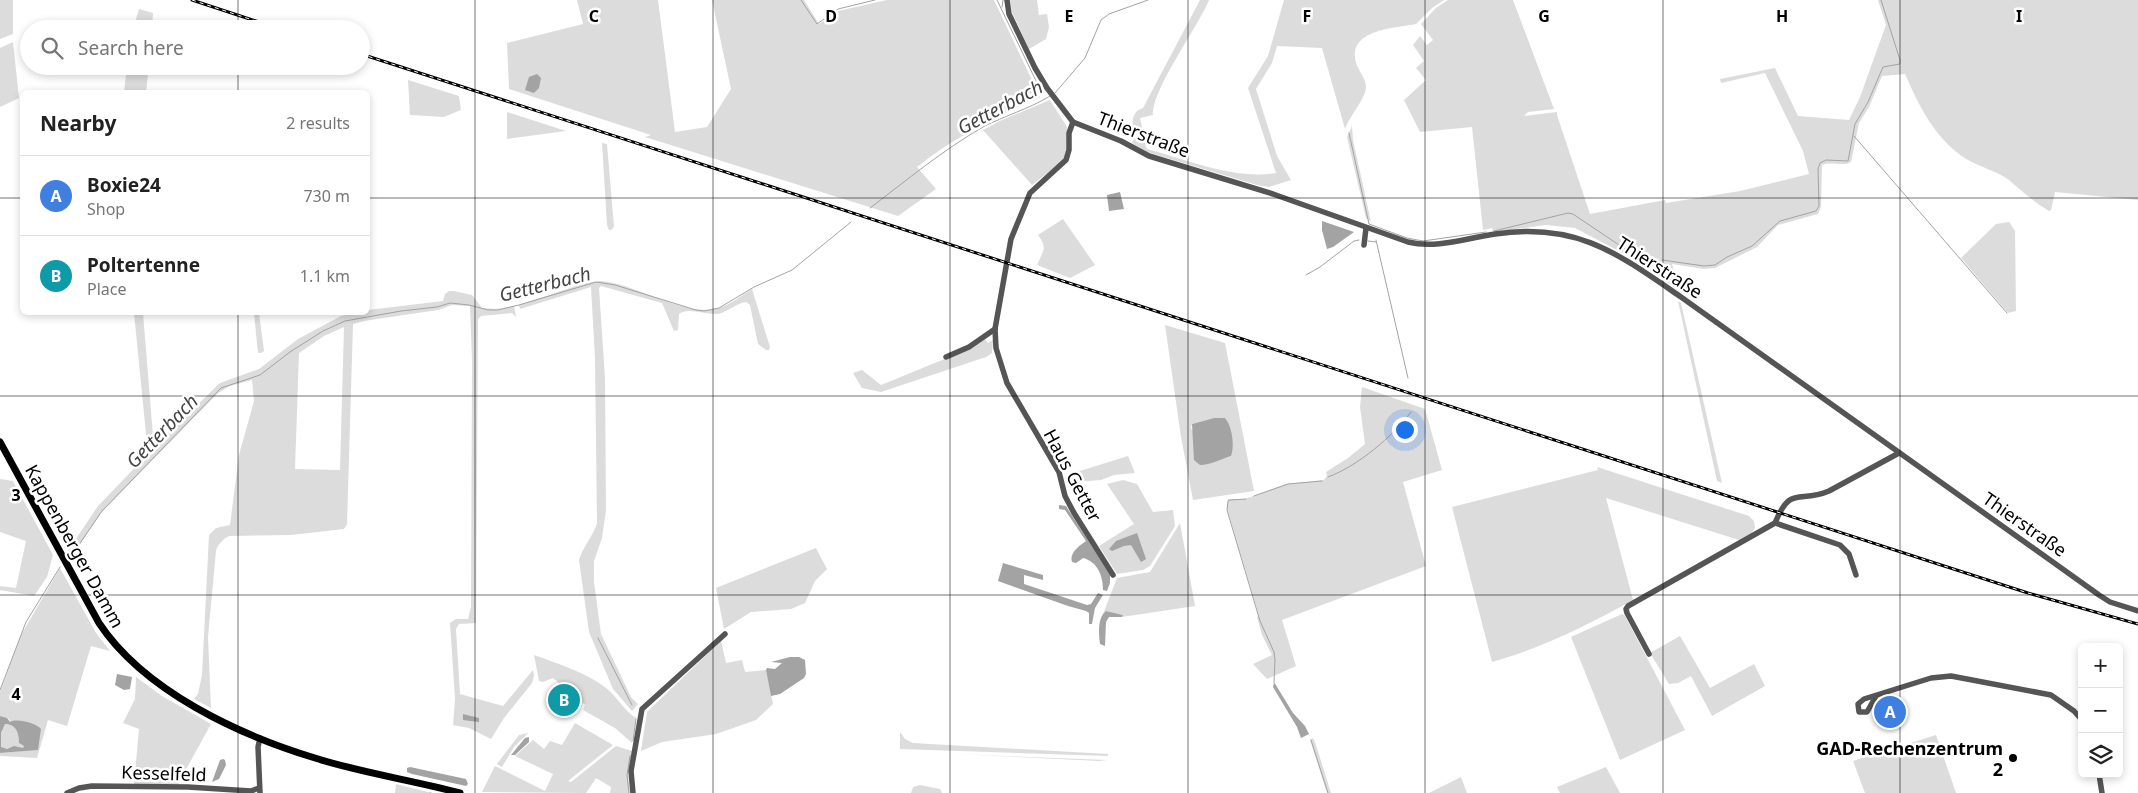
<!DOCTYPE html>
<html lang="en">
<head>
<meta charset="utf-8">
<style>
  :root { --surface:#fff; --page:#f2f2f2; --text:#222; --muted:#767676; --line:#e0e0e0; --accent:#000 }
  body { margin:0; font-family:"Noto Sans",sans-serif; background:var(--page); color:var(--text) }
  .controls { position:absolute; right:15px; bottom:15px; display:grid; overflow:hidden; border-radius:8px; box-shadow:0 2px 8px #0003 }
  .controls button { width:45px; height:45px; display:grid; place-items:center; padding:0; border:0; border-bottom:1px solid var(--line); background:var(--surface); color:var(--text); font:25px sans-serif }
  .you { position:absolute; left:1404px; top:429px; width:18px; height:18px; margin:-12px; border:4px solid #fff; border-radius:50%; background:#1a73e8; box-shadow:0 0 0 8px #1a73e833 }
  .badge { display:grid; place-items:center; width:32px; height:32px; border-radius:50%; background:var(--accent); color:#fff; font-size:16px; font-weight:700 }
  .pin { position:absolute; translate:-50% -50%; border:2px solid #fff; box-shadow:0 1px 5px #0006 }
  .list { margin:0; padding:0; list-style:none }
  h2 { display:flex; justify-content:space-between; align-items:center; height:65px; margin:0; padding:0 20px; font-size:21px }
  h2 small { font-size:16px; font-weight:400; color:var(--muted) }
  .list li { display:grid; grid-template-columns:32px 1fr auto; gap:15px; align-items:center; box-sizing:border-box; height:80px; padding:0 20px; border-top:1px solid var(--line) }
  .list b { display:block; font-size:19px; white-space:nowrap }
  .list p { margin:0; font-size:16px; white-space:nowrap; color:var(--muted) }
  .list em { font-size:16px; font-style:normal; color:var(--muted) }
  .icon { flex:none; width:28px; height:28px; fill:none; stroke:currentColor; stroke-width:2; stroke-linecap:round; stroke-linejoin:round }
  .map { position:relative; flex:none; width:2138px; height:793px; overflow:hidden }
  .search { position:absolute; background:var(--surface); box-shadow:0 2px 8px #0003; left:20px; top:20px; width:350px; height:55px; display:flex; align-items:center; gap:12px; box-sizing:border-box; padding:0 18px; border-radius:28px; color:var(--muted); font-size:19px }
  .panel { position:absolute; background:var(--surface); box-shadow:0 2px 8px #0003; left:20px; top:90px; width:350px; height:225px; border-radius:8px }
  .map>svg:first-child { display:block }
  .green { fill:#dcdcdc; fill-rule:evenodd }
  .water { fill:#a3a3a3; fill-rule:evenodd }
  .lines { fill:none; stroke-linecap:round; stroke-linejoin:round }
  .stream { stroke:#a3a3a3; stroke-width:1 }
  .minor { stroke:#555; stroke-width:5.5 }
  .major { stroke:#000; stroke-width:7 }
  .rail-casing { stroke:#000; stroke-width:3 }
  .rail { stroke:#fff; stroke-width:1; stroke-dasharray:4; stroke-linecap:butt }
  .grid { fill:none; stroke:#000; stroke-width:1; stroke-opacity:0.55 }
  .poi-dot { fill:#000; stroke:#fff; stroke-width:2 }
  .labels { text-anchor:middle; dominant-baseline:central; stroke-width:5; stroke-linejoin:round; paint-order:stroke }
  .street-label { font-size:18px; fill:#000; stroke:#fff }
  .poi-label { font-size:18px; font-weight:bold; fill:#000; stroke:#fff; text-anchor:end }
  .water-label { font-size:19px; font-style:italic; fill:#444; stroke:#fff }
  .grid-label { font-size:16px; text-anchor:middle; font-weight:bold; fill:#000; stroke:#fff; stroke-width:5; stroke-linejoin:round; paint-order:stroke }
</style>
</head>
<body>
<div class="map">
<svg width="2138" height="793" viewBox="0 0 2138 793">
  <rect width="100%" height="100%" fill="#fff"/>
  <g class="green">
    <path d="M0,0H13V34L0,39Z"/>
    <path d="M577,0H658L675,132L707,127L731,89L712,0H804L819,24L838,11L887,0H994L1040,97C997,116 954,137 917,167L936,189L898,216L645,137L651,135L509,89L507,43L583,24Z"/>
    <path d="M1010,0H1037L1039,15L1047,14L1049,27L1046,39L1029,49L1012,12Z"/>
    <path d="M1200,0H1209C1198,27 1152,89 1153,115L1140,118L1143,132L1136,133L1132,130C1133,119 1132,112 1143,108Z"/>
    <path d="M1284,0H1444L1432,8L1416,24C1398,28 1352,28 1355,58C1356,69 1366,77 1366,87C1366,98 1349,117 1345,129L1322,48L1277,46L1272,63L1256,89L1277,156L1291,180L1269,187L1257,185L1147,152L1132,143L1134,138H1143L1147,149C1188,160 1235,180 1276,173L1248,88L1268,56Z"/>
    <path d="M1448,0H1513L1554,109L1528,112L1524,116L1557,112V115L1590,214L1665,200L1666,203L1740,191L1809,174L1803,151L1765,73L1721,83L1720,79L1775,68L1798,116L1849,120L1860,97L1886,25L1878,0H2138V200L2055,192L2051,210L2049,211C2033,201 2023,192 2009,180C1999,172 1980,167 1968,160C1936,141 1919,106 1905,74L1882,76L1869,107L1859,123L1851,162C1844,167 1831,161 1822,165L1821,207L1818,214L1778,225L1757,247L1715,268L1704,269L1672,264L1677,283L1682,293L1636,260L1575,228L1546,225L1493,232L1492,228L1483,230L1472,127L1420,132L1404,100L1426,80L1416,68L1424,61L1413,45L1420,36L1427,45L1433,40L1421,24L1436,8Z"/>
    <path d="M139,9L153,13L152,29H133Z"/>
    <path d="M13,42L19,98L0,107V48Z"/>
    <path d="M127,66H149L146,92H124Z"/>
    <path d="M408,80L459,96L461,110L444,117L410,115Z"/>
    <path d="M1050,100L1067,127L1066,154L1062,162L1032,185L983,130L1002,120Z"/>
    <path d="M507,112L566,131L507,139Z"/>
    <path d="M1352,126L1353,140L1371,222L1366,218L1347,137Z"/>
    <path d="M602,143L607,144L614,227L611,230H609L607,225Z"/>
    <path d="M1063,219L1095,265L1070,278L1037,265C1043,251 1048,248 1038,235Z"/>
    <path d="M2009,222L2015,231L2016,311L2008,313L1961,258L1996,224Z"/>
    <path d="M600,281C636,283 685,318 719,308C730,305 742,295 752,289L770,347L769,350H766L758,344L750,305L746,302C736,303 727,313 717,314C705,315 688,307 679,314L678,330L674,331L662,303L601,286L599,288L605,378L606,510L602,538L594,561V582L601,634L631,697L638,704L632,711L613,689L589,632L579,560C583,547 593,536 597,523L595,358L591,287L520,309L519,305L585,283Z"/>
    <path d="M449,291H454L472,295L482,308L496,309L514,306L516,317L512,313L481,316L478,319L476,623L459,624L456,629L460,694L503,706L533,670L534,676L532,683L504,718L491,739L469,728L453,725L455,699L450,623L456,619H468L471,607L472,361L470,306L452,305L438,310L364,321L353,324L347,524L344,529L291,535L229,536C223,539 217,545 216,551L208,637L211,708L194,699L198,694L202,675L209,535L216,528L230,525L239,455L254,401L252,380L230,386L218,393L101,513L70,559L67,552L98,506L148,454L134,313H143L153,436L162,439L220,383L259,369L298,339L341,316L354,313L368,312V310L443,301L445,294ZM344,327L340,470L295,469L299,353L324,336Z"/>
    <path d="M1678,301L1681,303L1722,483L1717,481Z"/>
    <path d="M254,313H259L264,351L261,353H258Z"/>
    <path d="M1165,325L1225,343L1254,491L1193,500L1181,437ZM1214,418H1225L1231,456L1210,462L1191,428L1192,424Z"/>
    <path d="M985,339L988,343L993,340L992,353L986,357L881,392L862,388L853,373L862,370L881,385L974,347Z"/>
    <path d="M1362,387L1425,409L1442,470L1403,482L1426,566L1282,620L1296,666L1267,679L1253,664L1272,655L1262,635L1257,617L1259,616L1227,508L1228,499H1245L1286,484L1324,480L1327,476L1326,472L1348,458L1365,444L1360,407Z"/>
    <path d="M1128,456L1135,473L1114,475L1101,480L1076,482L1073,481L1067,475Z"/>
    <path d="M1597,467L1749,516L1754,521L1755,528L1751,534L1739,540L1606,498L1633,600C1588,625 1542,648 1492,662L1452,507L1598,470Z"/>
    <path d="M0,479L13,481L53,555L47,577L34,596L0,590V586L16,588L26,541L0,532Z"/>
    <path d="M1123,480L1137,484L1153,512L1173,510L1175,526L1150,566L1143,570L1117,574L1099,546L1134,524L1107,484Z"/>
    <path d="M1180,523L1195,606L1122,617L1123,615L1106,611L1103,614L1117,578L1150,572Z"/>
    <path d="M816,548L827,569L815,581L805,603L791,609L751,612L724,629L716,588Z"/>
    <path d="M60,568L96,633L110,651L91,646L67,726L48,720L37,758L0,756V753L33,750V725L10,722L9,719L0,716V692L21,635Z"/>
    <path d="M1622,614L1625,616L1685,730L1620,760L1571,637Z"/>
    <path d="M1680,636L1710,688L1754,664L1765,686L1712,716L1691,676L1678,683L1669,684L1650,653Z"/>
    <path d="M721,641L726,663L742,660L745,672L766,670L773,704L756,720L716,734L662,742L641,751L647,712Z"/>
    <path d="M534,655C559,664 585,672 606,688C617,696 623,710 636,718L632,743L615,728L583,710L585,705L553,678L543,682L539,681Z"/>
    <path d="M136,677L162,696L211,724L178,784H134L139,729L123,723L135,699Z"/>
    <path d="M575,723L613,745L568,781L571,782L616,746L632,751L628,774L630,793H610L611,787L596,778L586,793L482,792L495,766L545,791L553,774L515,756L533,740L544,749L550,741L562,745Z"/>
    <path d="M5,724C16,724 19,733 19,743L24,746L23,748L3,749L1,747V733Z"/>
    <path d="M900,732L905,739L913,743L1108,754V756L900,749Z"/>
    <path d="M528,733L514,747L502,767L497,764L519,735Z"/>
    <path d="M1936,735L1956,793H1865L1853,761Z"/>
    <path d="M1313,738L1315,742L1331,793H1327L1310,740Z"/>
    <path d="M956,754L1107,760L1099,761Z"/>
    <path d="M1606,767L1620,793H1560L1557,787Z"/>
    <path d="M1461,777L1467,793H1429Z"/>
    <path d="M396,784L432,793H395Z"/>
    <path d="M920,785L940,789L942,793H911L913,787Z"/>
  </g>
  <g class="water">
    <path d="M537,74L541,78L539,88L534,93L525,90L529,77Z"/>
    <path d="M1120,192L1124,209L1109,211L1107,195Z"/>
    <path d="M1322,221L1354,232L1333,247L1327,249L1322,230Z"/>
    <path d="M1214,418H1225C1232,426 1235,446 1231,456C1221,459 1210,465 1200,465L1194,460L1192,424Z"/>
    <path d="M1059,505L1066,506L1110,575V583L1107,591L1103,590C1103,576 1098,562 1083,558L1076,563L1072,562C1069,553 1079,546 1086,541L1065,510L1059,509Z"/>
    <path d="M1137,533L1146,559L1141,562L1131,545L1124,546L1112,551L1109,549L1116,541Z"/>
    <path d="M1003,563L1043,575V580L1024,575V584L1087,605L1091,604L1098,593L1103,595L1095,608L1092,624H1089V613L1086,611L1068,606L998,581Z"/>
    <path d="M1106,611L1123,615L1122,617H1109L1106,622L1105,646L1100,644C1099,634 1097,618 1106,611Z"/>
    <path d="M790,657H799L805,660L806,674L804,678L780,694L771,696L766,670L767,668L775,669L782,663L771,662Z"/>
    <path d="M117,674L132,677L130,689L124,690L115,685Z"/>
    <path d="M1274,682L1293,713L1305,726L1309,734L1301,738L1297,727L1273,687Z"/>
    <path d="M463,714L479,718V722L463,720Z"/>
    <path d="M0,716L7,718L10,722C17,718 36,723 41,729L38,750L0,753ZM5,724C16,724 19,733 19,743L24,746L23,748L14,746L7,749L1,747V733Z"/>
    <path d="M529,737V742L515,755H511L525,738Z"/>
    <path d="M223,759L225,760L226,765L219,779L212,782L220,760Z"/>
    <path d="M410,767L466,779L468,784L466,786L412,774L407,772V768Z"/>
  </g>
  <g class="lines">
    <g class="stream">
      <path d="M801,0L817,24L838,9L875,0"/>
      <path d="M997,0L1037,83L1043,92"/>
      <path d="M1002,7L1003,0"/>
      <path d="M1055,93L1085,58L1101,20L1109,14L1148,0"/>
      <path d="M1349,133L1369,224L1407,238L1423,241L1486,232"/>
      <path d="M1854,136L2007,313"/>
      <path d="M870,208C907,180 943,150 983,127C1004,116 1029,109 1050,96"/>
      <path d="M1494,231L1568,213L1573,214L1625,249"/>
      <path d="M1376,240L1408,378"/>
      <path d="M1368,241L1376,242"/>
      <path d="M1632,253L1645,257"/>
      <path d="M1662,260L1704,266L1715,265L1727,257L1752,246L1780,221L1816,211L1819,206L1818,169L1820,163L1826,160L1848,161L1855,124L1868,102L1883,67L1900,64V60L1881,0"/>
      <path d="M1306,275L1320,267L1354,241L1359,240"/>
      <path d="M1328,477C1358,466 1392,437 1411,412"/>
      <path d="M1254,496L1288,484L1322,481"/>
      <path d="M1246,499L1230,500L1228,501L1227,510L1260,621L1274,652L1275,660L1274,682"/>
      <path d="M70,558L102,511L221,388L260,375L290,352L323,331L345,321L401,311L437,307L450,303L469,305L488,310H498L519,305L596,282L615,285L696,310L704,311L719,308L754,287L792,270L851,222"/>
      <path d="M598,638L632,705"/>
      <path d="M0,690L26,622L60,567"/>
      <path d="M1311,740L1328,793"/>
      <path d="M633,741L636,719"/>
      <path d="M430,793H431"/>
      <path d="M629,793L627,775L630,756"/>
    </g>
    <g class="minor">
      <path d="M1007,0L1009,14L1035,68L1047,88L1073,122L1121,141L1149,156L1273,194L1408,242C1437,249 1466,238 1495,234C1577,222 1617,253 1681,297L2099,595L2110,602L2138,611"/>
      <path d="M1073,122L1069,133V150L1066,160L1030,193L1011,239L995,329L996,348L1007,383L1059,472L1065,496L1074,513L1113,575"/>
      <path d="M1364,245L1366,228"/>
      <path d="M946,357L969,347L995,329"/>
      <path d="M1856,575L1849,554L1840,545L1775,523C1791,484 1799,504 1829,491L1899,453"/>
      <path d="M1649,654L1627,613L1626,609L1628,606L1775,523"/>
      <path d="M1876,696L1867,712H1859L1858,704L1864,699L1931,678L1951,676L2051,695L2074,711L2082,720"/>
      <path d="M2099,774L2102,793"/>
      <path d="M67,793L79,788L92,786L188,787L251,791L259,788"/>
      <path d="M260,793L258,747L260,738"/>
      <path d="M633,793L631,771L642,709L725,634"/>
    </g>
    <path class="major" d="M0,442L99,623C144,691 239,735 315,758C362,773 412,780 460,793"/>
    <g class="rail-casing">
      <g id="rail">
        <path d="M192,0L280,29"/>
        <path d="M361,54L1938,564L2028,593L2138,624"/>
      </g>
    </g>
    <use href="#rail" class="rail"/>
  </g>
  <path class="grid" d="M238,0V29M475,0V793M713,0V793M950,0V793M1188,0V793M1425,0V793M1663,0V793M1900,0V793M238,66V92M0,198H22M368,198H2138M238,312V793M0,396H2138M0,595H2138"/>
  <circle class="poi-dot" cx="2013" cy="758" r="5"/>
  <g class="labels">
    <g class="street-label">
      <text transform="translate(1144 134) rotate(21)">Thierstraße</text>
      <text transform="translate(1660 267) rotate(33)">Thierstraße</text>
      <text transform="translate(1073 475) rotate(62)">Haus Getter</text>
      <text transform="translate(2025 524) rotate(35)">Thierstraße</text>
      <text transform="translate(75 546) rotate(61)">Kappenberger Damm</text>
      <text transform="translate(164 773) rotate(2)">Kesselfeld</text>
    </g>
    <g class="poi-label">
      <text x="2003" y="748">GAD-Rechenzentrum<tspan x="2003" dy="21">2</tspan></text>
    </g>
    <g class="water-label">
      <text transform="translate(1000 107) rotate(-28)">Getterbach</text>
      <text transform="translate(545 284) rotate(-14)">Getterbach</text>
      <text transform="translate(162 431) rotate(-46)">Getterbach</text>
    </g>
  </g>
  <g class="grid-label">
    <text x="594" y="22">C</text>
    <text x="831" y="22">D</text>
    <text x="1069" y="22">E</text>
    <text x="1307" y="22">F</text>
    <text x="1544" y="22">G</text>
    <text x="1782" y="22">H</text>
    <text x="2019" y="22">I</text>
    <text x="16" y="501">3</text>
    <text x="16" y="700">4</text>
  </g>
</svg>
<div class="controls">
<button>+</button>
<button>−</button>
<button><svg class="icon" aria-label="layers" viewBox="0 0 24 24"><path d="M12 4l9 5-9 5-9-5zM3 14l9 5 9-5"/></svg></button>
</div>
<div class="you"></div>
<div class="pin badge" style="left:1890px;top:712px;background:#3f7fe0">A</div>
<div class="pin badge" style="left:564px;top:700px;background:#0f9aa8">B</div>
<div class="search"><svg class="icon" aria-label="search" viewBox="0 0 24 24"><circle cx="10" cy="10" r="6"/><path d="M15 15l6 6"/></svg>Search here</div>
<section class="panel">
<h2>Nearby<small>2 results</small></h2>
<ul class="list">
<li><span class="badge" style="background:#3f7fe0">A</span><div><b>Boxie24</b><p>Shop</p></div><em>730 m</em></li>
<li><span class="badge" style="background:#0f9aa8">B</span><div><b>Poltertenne</b><p>Place</p></div><em>1.1 km</em></li>
</ul>
</section>
</div>
</body>
</html>
